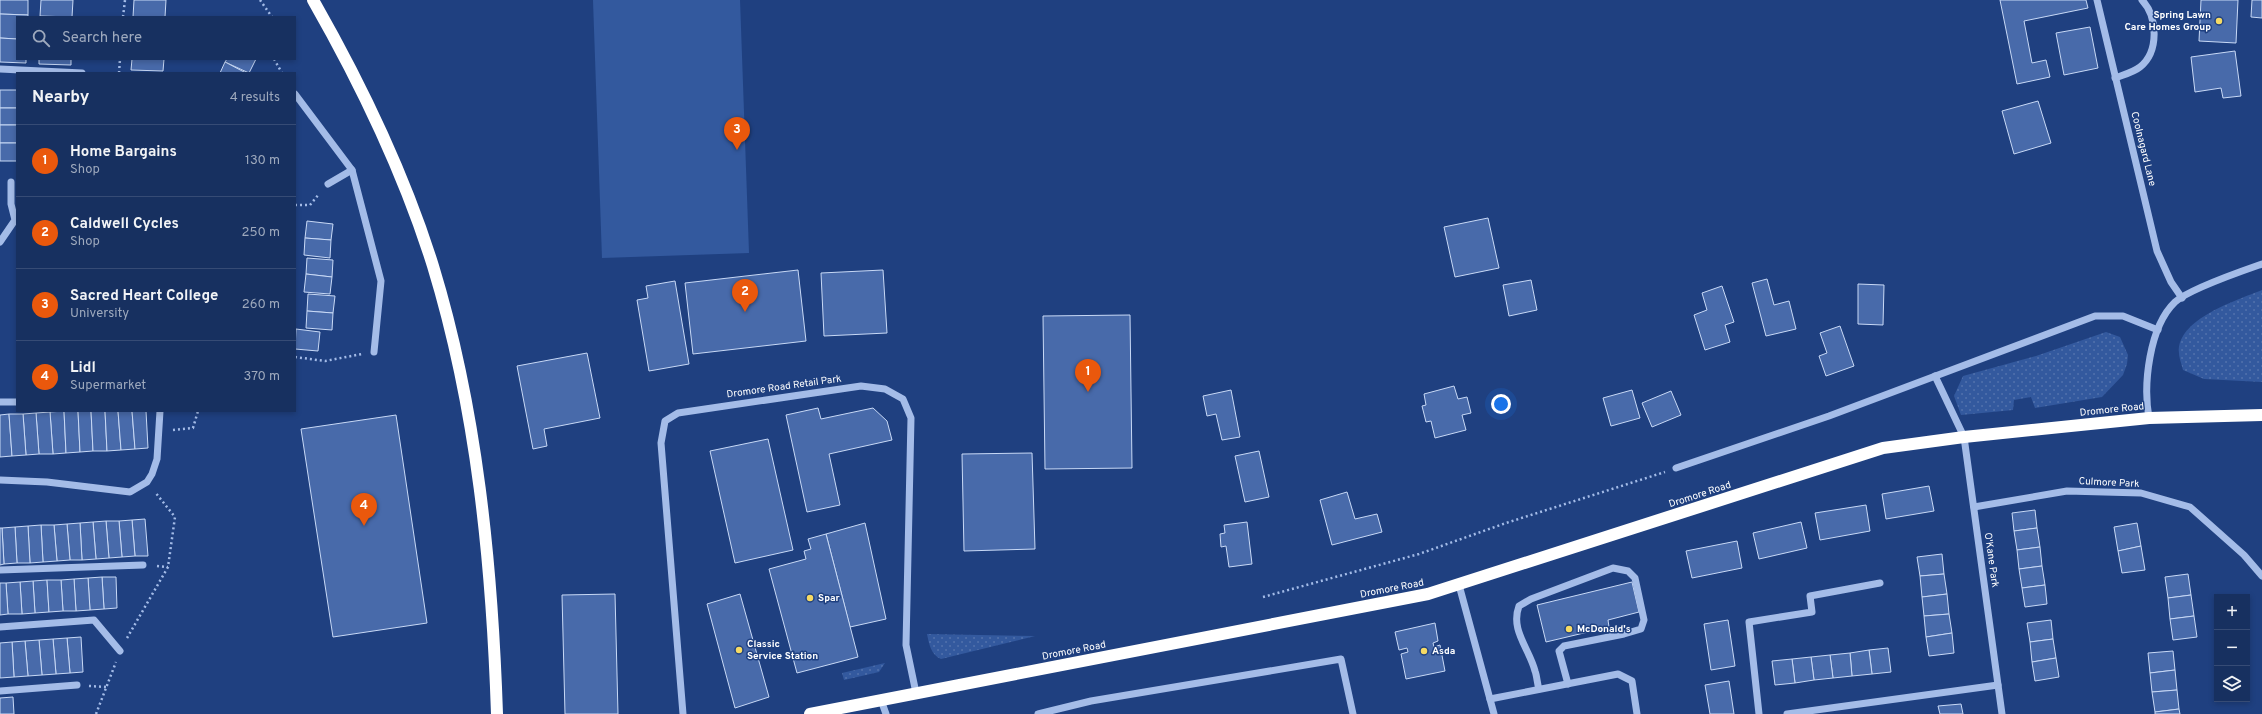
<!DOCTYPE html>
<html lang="en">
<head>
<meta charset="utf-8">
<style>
  :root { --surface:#173060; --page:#203866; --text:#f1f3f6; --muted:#9ea9bd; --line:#364b75; --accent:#ea580c }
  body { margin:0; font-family:Overpass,sans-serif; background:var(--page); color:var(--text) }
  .controls { position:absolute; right:12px; bottom:12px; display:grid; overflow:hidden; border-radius:0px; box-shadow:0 2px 6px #0003 }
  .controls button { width:36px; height:36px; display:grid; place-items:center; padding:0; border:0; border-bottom:1px solid var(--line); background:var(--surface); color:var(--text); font:20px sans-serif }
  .you { position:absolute; left:1501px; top:404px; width:14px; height:14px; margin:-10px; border:3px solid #fff; border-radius:50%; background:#1a73e8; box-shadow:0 0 0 6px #1a73e833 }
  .badge { display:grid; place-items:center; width:26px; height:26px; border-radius:50%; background:var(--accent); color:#fff; font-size:13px; font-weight:700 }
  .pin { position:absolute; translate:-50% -33px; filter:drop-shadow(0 1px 2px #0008) }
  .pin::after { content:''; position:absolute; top:21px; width:14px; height:12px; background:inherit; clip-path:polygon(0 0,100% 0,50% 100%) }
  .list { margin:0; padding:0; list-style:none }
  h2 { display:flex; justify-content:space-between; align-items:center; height:52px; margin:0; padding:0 16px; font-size:17px }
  h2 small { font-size:13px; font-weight:400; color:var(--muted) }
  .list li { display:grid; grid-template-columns:26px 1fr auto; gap:12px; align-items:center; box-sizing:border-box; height:72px; padding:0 16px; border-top:1px solid var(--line) }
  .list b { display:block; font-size:15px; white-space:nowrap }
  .list p { margin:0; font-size:13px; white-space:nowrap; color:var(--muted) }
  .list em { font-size:13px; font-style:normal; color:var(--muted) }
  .icon { flex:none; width:22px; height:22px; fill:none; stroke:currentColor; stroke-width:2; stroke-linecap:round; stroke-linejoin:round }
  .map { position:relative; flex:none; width:2262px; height:714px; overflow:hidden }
  .search { position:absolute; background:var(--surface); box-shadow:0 2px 6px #0003; left:16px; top:16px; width:280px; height:44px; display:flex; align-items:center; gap:10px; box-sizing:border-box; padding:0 14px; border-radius:0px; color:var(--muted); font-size:15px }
  .panel { position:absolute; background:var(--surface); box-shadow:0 2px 6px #0003; left:16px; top:72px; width:280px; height:340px; border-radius:0px }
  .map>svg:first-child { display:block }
  .grass { fill:url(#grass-dots) }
  .garden { fill:#33599e }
  .building { fill:#486aaa; stroke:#c8d9f6 }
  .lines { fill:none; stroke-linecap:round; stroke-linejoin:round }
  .path { stroke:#a4bce8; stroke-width:2.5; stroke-dasharray:2 3; stroke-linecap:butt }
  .minor { stroke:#a4bce8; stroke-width:7 }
  .highway { stroke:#fff; stroke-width:12 }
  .poi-dot { fill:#f6da64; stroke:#1f4080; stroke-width:1.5 }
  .labels { text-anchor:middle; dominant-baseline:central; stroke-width:3; stroke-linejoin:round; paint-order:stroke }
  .poi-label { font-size:10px; font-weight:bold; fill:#fff; stroke:#1f4080; text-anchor:start }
  .street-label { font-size:10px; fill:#fff; stroke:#1f4080 }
</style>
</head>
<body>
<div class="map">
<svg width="2262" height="714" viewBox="0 0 2262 714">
  <defs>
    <pattern id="grass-dots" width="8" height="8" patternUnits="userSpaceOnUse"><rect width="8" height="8" fill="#33599e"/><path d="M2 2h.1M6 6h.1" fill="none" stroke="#5272ad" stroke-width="1.8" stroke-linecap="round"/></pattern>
  </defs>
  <rect width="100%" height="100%" fill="#1f4080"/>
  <g class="grass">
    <path d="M2262,290V382L2204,379L2183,370C2182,365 2179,358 2179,353C2176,319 2238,300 2262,290Z"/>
    <path d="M2106,332L2120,337L2128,355L2127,364L2123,375L2102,397L2035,408L2031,397L2014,400L2013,410L1961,415L1954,396L1963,376L2036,356Z"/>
    <path d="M927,634L1035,636L941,659C931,655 929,644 927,634Z"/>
    <path d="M885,663L879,672L844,680L842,673Z"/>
  </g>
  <path class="garden" d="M593,0H740L749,253L602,258Z"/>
  <g class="building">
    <path d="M0,0H28V15L0,14Z"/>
    <path d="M41,0H73L72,17L40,16Z"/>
    <path d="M134,0H166L165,17H133Z"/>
    <path d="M2000,0H2086L2088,8L2024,21L2032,63L2046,60L2050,77L2017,84Z"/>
    <path d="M2201,0H2238L2236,43L2199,41Z"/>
    <path d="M2252,0H2262V18L2251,17Z"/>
    <path d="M0,14L28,15V17H17V39L0,38Z"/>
    <path d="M2090,27L2098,68L2064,75L2056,33Z"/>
    <path d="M0,38L17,39V59H26V63L0,62Z"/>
    <path d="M2235,51L2241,96L2223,98L2221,88L2195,92L2191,57Z"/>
    <path d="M39,59H71V65L39,64Z"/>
    <path d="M132,59H164L163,71L131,70Z"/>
    <path d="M227,59H256L249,73L225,62Z"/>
    <path d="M225,62L246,73H220Z"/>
    <rect x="0" y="90" width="17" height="18"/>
    <path d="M2038,101L2051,143L2014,154L2002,111Z"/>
    <rect x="0" y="108" width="17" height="17"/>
    <rect x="0" y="125" width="17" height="18"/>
    <rect x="0" y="143" width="17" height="18"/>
    <path d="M1488,218L1499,268L1455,277L1444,227Z"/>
    <path d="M307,221L333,224L331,240L305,238Z"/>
    <path d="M305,238L331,240L330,258L304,255Z"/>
    <path d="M307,258L333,260L332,277L306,274Z"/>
    <path d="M798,270L806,341L693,354L685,283Z"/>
    <path d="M883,270L887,333L824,336L821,273Z"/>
    <path d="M306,274L332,277L330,294L304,292Z"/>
    <path d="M1767,279L1774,305L1789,301L1796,329L1766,336L1752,283Z"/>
    <path d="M1531,280L1537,310L1509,316L1503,285Z"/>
    <path d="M675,281L689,364L649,371L637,300L648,298L646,286Z"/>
    <path d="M1858,284L1884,285L1883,325L1858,324Z"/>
    <path d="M1722,286L1734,322L1725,325L1730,342L1705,350L1694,315L1707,310L1702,293Z"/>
    <path d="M308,294L335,296L333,313L307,311Z"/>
    <path d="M307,311L333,313L332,330L306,328Z"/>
    <path d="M1130,315L1132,468L1045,469L1043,316Z"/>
    <path d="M1840,326L1854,366L1826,376L1819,356L1827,353L1820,333Z"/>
    <path d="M296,329L320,332L318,351L295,349Z"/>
    <path d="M587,353L600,418L544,429L547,446L533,449L517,366Z"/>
    <path d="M1454,386L1458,399L1467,397L1471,413L1462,415L1466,430L1435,438L1431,421L1426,422L1422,406L1426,405L1424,394Z"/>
    <path d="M1231,390L1240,437L1222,440L1216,414L1207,416L1203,396Z"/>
    <path d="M1632,390L1640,418L1611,426L1603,398Z"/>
    <path d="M1671,391L1681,415L1652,427L1642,403Z"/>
    <path d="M818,408L821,419L873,408L887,421L892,440L829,454L840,505L807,512L786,415Z"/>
    <path d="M64,411L66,453L53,454L50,412Z"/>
    <path d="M64,411H78L80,452L66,453Z"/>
    <path d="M78,411H91L93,451L80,452Z"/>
    <path d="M91,411H105L107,451H93Z"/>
    <path d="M105,411H118L121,450L107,451Z"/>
    <path d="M118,411H132L135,449L121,450Z"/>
    <path d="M132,411H146L148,448L135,449Z"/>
    <path d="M50,412L53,454H39L36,413Z"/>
    <path d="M36,413L39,454L26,455L23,414Z"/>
    <path d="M9,414L12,456L0,457V415Z"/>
    <path d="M9,414H23L26,455L12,456Z"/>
    <path d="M396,415L427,623L333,637L301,429Z"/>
    <path d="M768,439L793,550L735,563L710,451Z"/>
    <path d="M1259,451L1269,497L1245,502L1235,456Z"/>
    <path d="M1032,453L1035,549L964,551L962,454Z"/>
    <path d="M1929,486L1934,511L1886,519L1882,494Z"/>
    <path d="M1347,492L1355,519L1377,514L1382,532L1332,545L1320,500Z"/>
    <path d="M1866,505L1870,531L1820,540L1815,513Z"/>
    <path d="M2035,510L2037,528L2014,531L2012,513Z"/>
    <path d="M145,519L148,556H135L132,520Z"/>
    <path d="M132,520L135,556L122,557L119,521Z"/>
    <path d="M106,521H119L122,557L109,558Z"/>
    <path d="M106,521L109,558L96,559L93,522Z"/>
    <path d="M93,522L96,559L82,560L80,523Z"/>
    <path d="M1247,522L1252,564L1229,567L1226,546L1221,547L1220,534L1225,533L1224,525Z"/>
    <path d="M1801,522L1807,548L1759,559L1753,533Z"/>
    <path d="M80,523L82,560H70L67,524Z"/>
    <path d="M865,523L886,619L850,627L826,534Z"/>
    <path d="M2137,523L2141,546L2118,551L2114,527Z"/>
    <path d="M67,524L70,560L57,561L54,525Z"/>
    <path d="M41,525H54L57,561L43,562Z"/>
    <path d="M41,525L43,562L30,563L28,526Z"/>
    <path d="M28,526L30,563H17L15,527Z"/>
    <path d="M15,527L17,563L4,564L2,528Z"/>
    <path d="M0,528H2L4,564L0,565Z"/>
    <path d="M2037,528L2040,547L2017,550L2014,531Z"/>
    <path d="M826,534L858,657L797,673L769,569L806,559L804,551L811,549L808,539Z"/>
    <path d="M1737,541L1742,568L1692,578L1686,551Z"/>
    <path d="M2141,546L2145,570L2122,573L2118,551Z"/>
    <path d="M2040,547L2042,566L2019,569L2017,550Z"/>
    <path d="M1942,554L1944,574L1920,576L1917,557Z"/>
    <path d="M2042,566L2045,585L2022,588L2019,569Z"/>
    <path d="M1944,574L1947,594L1922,597L1920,576Z"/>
    <path d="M2188,574L2191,595L2168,598L2165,577Z"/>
    <path d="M102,577H116L117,608L104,609Z"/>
    <path d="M102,577L104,609L90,610L88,578Z"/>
    <path d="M88,578L90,610L76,611L74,579Z"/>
    <path d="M74,579L76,611H63L61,580Z"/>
    <path d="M47,580L49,612L35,613L33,581Z"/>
    <path d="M47,580H61L63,611L49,612Z"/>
    <path d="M33,581L35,613L22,614L20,582Z"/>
    <path d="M20,582L22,614H8L6,583Z"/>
    <path d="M1632,582L1639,612L1608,620L1609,627L1546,642L1537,605Z"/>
    <path d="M0,583H6L8,614L0,615Z"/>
    <path d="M2045,585L2047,604L2025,607L2022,588Z"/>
    <path d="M615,594L618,714H565L562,595Z"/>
    <path d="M740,594L769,697L735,708L707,604Z"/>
    <path d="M1947,594L1949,614L1924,616L1922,597Z"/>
    <path d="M2191,595L2194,616L2170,619L2168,598Z"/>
    <path d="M1949,614L1952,633L1926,637L1924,616Z"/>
    <path d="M2194,616L2197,637L2173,640L2170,619Z"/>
    <path d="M1728,620L1735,666L1711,670L1704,624Z"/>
    <path d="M2051,620L2053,639L2030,642L2027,623Z"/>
    <path d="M1435,623L1438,641L1433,643L1434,647L1440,645L1445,671L1406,679L1401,654L1408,652L1407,648L1399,650L1395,632Z"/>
    <path d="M1952,633L1954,653L1929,656L1926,637Z"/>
    <path d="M81,637L83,672L70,673L67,638Z"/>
    <path d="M67,638L70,673L56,674L53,639Z"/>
    <path d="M53,639L56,674L42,675L39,640Z"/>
    <path d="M2053,639L2056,658L2032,662L2030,642Z"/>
    <path d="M39,640L42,675L28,676L25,641Z"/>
    <path d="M25,641L28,676L14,677L12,642Z"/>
    <path d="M12,642L14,677L0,678V643Z"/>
    <path d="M1888,648L1891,672L1872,674L1869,650Z"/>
    <path d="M1869,650L1872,674L1852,676L1850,653Z"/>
    <path d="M2173,651L2175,670L2150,673L2148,653Z"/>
    <path d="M1850,653L1852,676L1833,678L1830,655Z"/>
    <path d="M1830,655L1833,678L1814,680L1811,657Z"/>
    <path d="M1811,657L1814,680L1795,683L1792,659Z"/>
    <path d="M2056,658L2059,677L2035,681L2032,662Z"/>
    <path d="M1792,659L1795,683L1775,685L1772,661Z"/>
    <path d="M2175,670L2177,690L2152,692L2150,673Z"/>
    <path d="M1729,681L1734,714H1710L1705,685Z"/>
    <path d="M2177,690L2179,709L2155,712L2152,692Z"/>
    <path d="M13,697L14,714H0V698Z"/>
    <path d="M1961,704L1963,714H1940L1938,706Z"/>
    <path d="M2179,709L2180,714H2155V712Z"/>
  </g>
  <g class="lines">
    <g class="path">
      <path d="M260,0L272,17"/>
      <path d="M123,17L125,0"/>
      <path d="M274,59L282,73"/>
      <path d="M119,73L120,59"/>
      <path d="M295,205H310L319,194"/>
      <path d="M295,357L325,361L362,354"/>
      <path d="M173,430L193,428L198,411"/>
      <path d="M157,566L168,567"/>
      <path d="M1263,597L1419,554L1506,523L1665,472"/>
      <path d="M127,638L168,567L175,517L155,492"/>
      <path d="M89,686L107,687"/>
      <path d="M96,714L116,662"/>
    </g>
    <g class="minor">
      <path d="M2097,0L2157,251L2171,282L2182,298"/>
      <path d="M0,69L82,73"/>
      <path d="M2115,78C2123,75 2134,72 2140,67C2159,52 2158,17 2142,0"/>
      <path d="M295,94L352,170L381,281L374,352"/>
      <path d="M328,184L352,170"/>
      <path d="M0,242L15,220L11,204V182"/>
      <path d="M1935,376L1964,437L2002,714"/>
      <path d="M0,402H17"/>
      <path d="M2149,418C2143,385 2149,327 2175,302C2189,289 2242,271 2262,264"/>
      <path d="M1676,468L1829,416L2095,316H2123L2158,330"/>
      <path d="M0,480L47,482L130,492L147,482L152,474L157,459L160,411"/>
      <path d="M1974,507L2067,491L2141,493L2190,507L2244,555L2262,576"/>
      <path d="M0,570L143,565"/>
      <path d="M1459,585L1494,714"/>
      <path d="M0,627L94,620L120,651"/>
      <path d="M1539,689C1537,683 1537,676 1535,671C1529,648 1510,630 1519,606L1531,599L1613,568L1628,571L1635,578L1644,620L1641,629L1624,634L1564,646L1559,651L1568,684"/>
      <path d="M0,691L77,685"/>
      <path d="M1490,699L1618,674L1632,681L1637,714"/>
      <path d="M881,700L886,714"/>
      <path d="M683,714L661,443L665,421L678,413L861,386L885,389L903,399L911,418L906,645L916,693"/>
      <path d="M1038,714L1091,701L1341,659L1353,714"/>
      <path d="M1759,714L1749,622L1812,612L1810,596L1880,583"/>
      <path d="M1787,714L1998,685"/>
    </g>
    <g class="highway">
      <path d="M313,0C361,84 404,173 433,266C477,410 492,564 497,714"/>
      <path d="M810,714L1428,594L1883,448L1964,437L2149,418L2262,415"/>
    </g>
  </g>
  <g class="poi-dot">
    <circle cx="2219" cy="21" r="4"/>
    <circle cx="810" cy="598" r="4"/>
    <circle cx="1569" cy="629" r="4"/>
    <circle cx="739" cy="650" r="4"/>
    <circle cx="1424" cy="651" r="4"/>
  </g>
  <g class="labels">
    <g class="poi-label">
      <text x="2211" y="15" text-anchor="end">Spring Lawn<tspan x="2211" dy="12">Care Homes Group</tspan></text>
      <text x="818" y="598">Spar</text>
      <text x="1577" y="629">McDonald's</text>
      <text x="747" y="644">Classic<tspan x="747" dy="12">Service Station</tspan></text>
      <text x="1432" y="651">Asda</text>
    </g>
    <g class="street-label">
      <text transform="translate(2143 149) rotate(76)">Coolnagard Lane</text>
      <text transform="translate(784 387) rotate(-8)">Dromore Road Retail Park</text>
      <text transform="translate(2112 410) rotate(-6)">Dromore Road</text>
      <text transform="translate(2109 483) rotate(3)">Culmore Park</text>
      <text transform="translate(1700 495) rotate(-18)">Dromore Road</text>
      <text transform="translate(1991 560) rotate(82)">O'Kane Park</text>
      <text transform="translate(1392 589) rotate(-11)">Dromore Road</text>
      <text transform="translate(1074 651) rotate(-11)">Dromore Road</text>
    </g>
  </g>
</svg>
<div class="controls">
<button>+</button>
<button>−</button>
<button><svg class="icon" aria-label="layers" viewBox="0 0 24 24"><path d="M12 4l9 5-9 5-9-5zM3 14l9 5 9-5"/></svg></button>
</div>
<div class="you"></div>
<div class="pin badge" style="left:1088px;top:392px">1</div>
<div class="pin badge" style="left:745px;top:312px">2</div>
<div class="pin badge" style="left:737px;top:150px">3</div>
<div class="pin badge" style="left:364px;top:526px">4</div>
<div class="search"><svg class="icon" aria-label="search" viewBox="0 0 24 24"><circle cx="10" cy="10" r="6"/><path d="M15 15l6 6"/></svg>Search here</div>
<section class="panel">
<h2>Nearby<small>4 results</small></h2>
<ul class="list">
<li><span class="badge">1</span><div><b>Home Bargains</b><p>Shop</p></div><em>130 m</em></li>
<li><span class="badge">2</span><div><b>Caldwell Cycles</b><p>Shop</p></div><em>250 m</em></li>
<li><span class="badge">3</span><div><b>Sacred Heart College</b><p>University</p></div><em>260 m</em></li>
<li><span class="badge">4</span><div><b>Lidl</b><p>Supermarket</p></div><em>370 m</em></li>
</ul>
</section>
</div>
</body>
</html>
